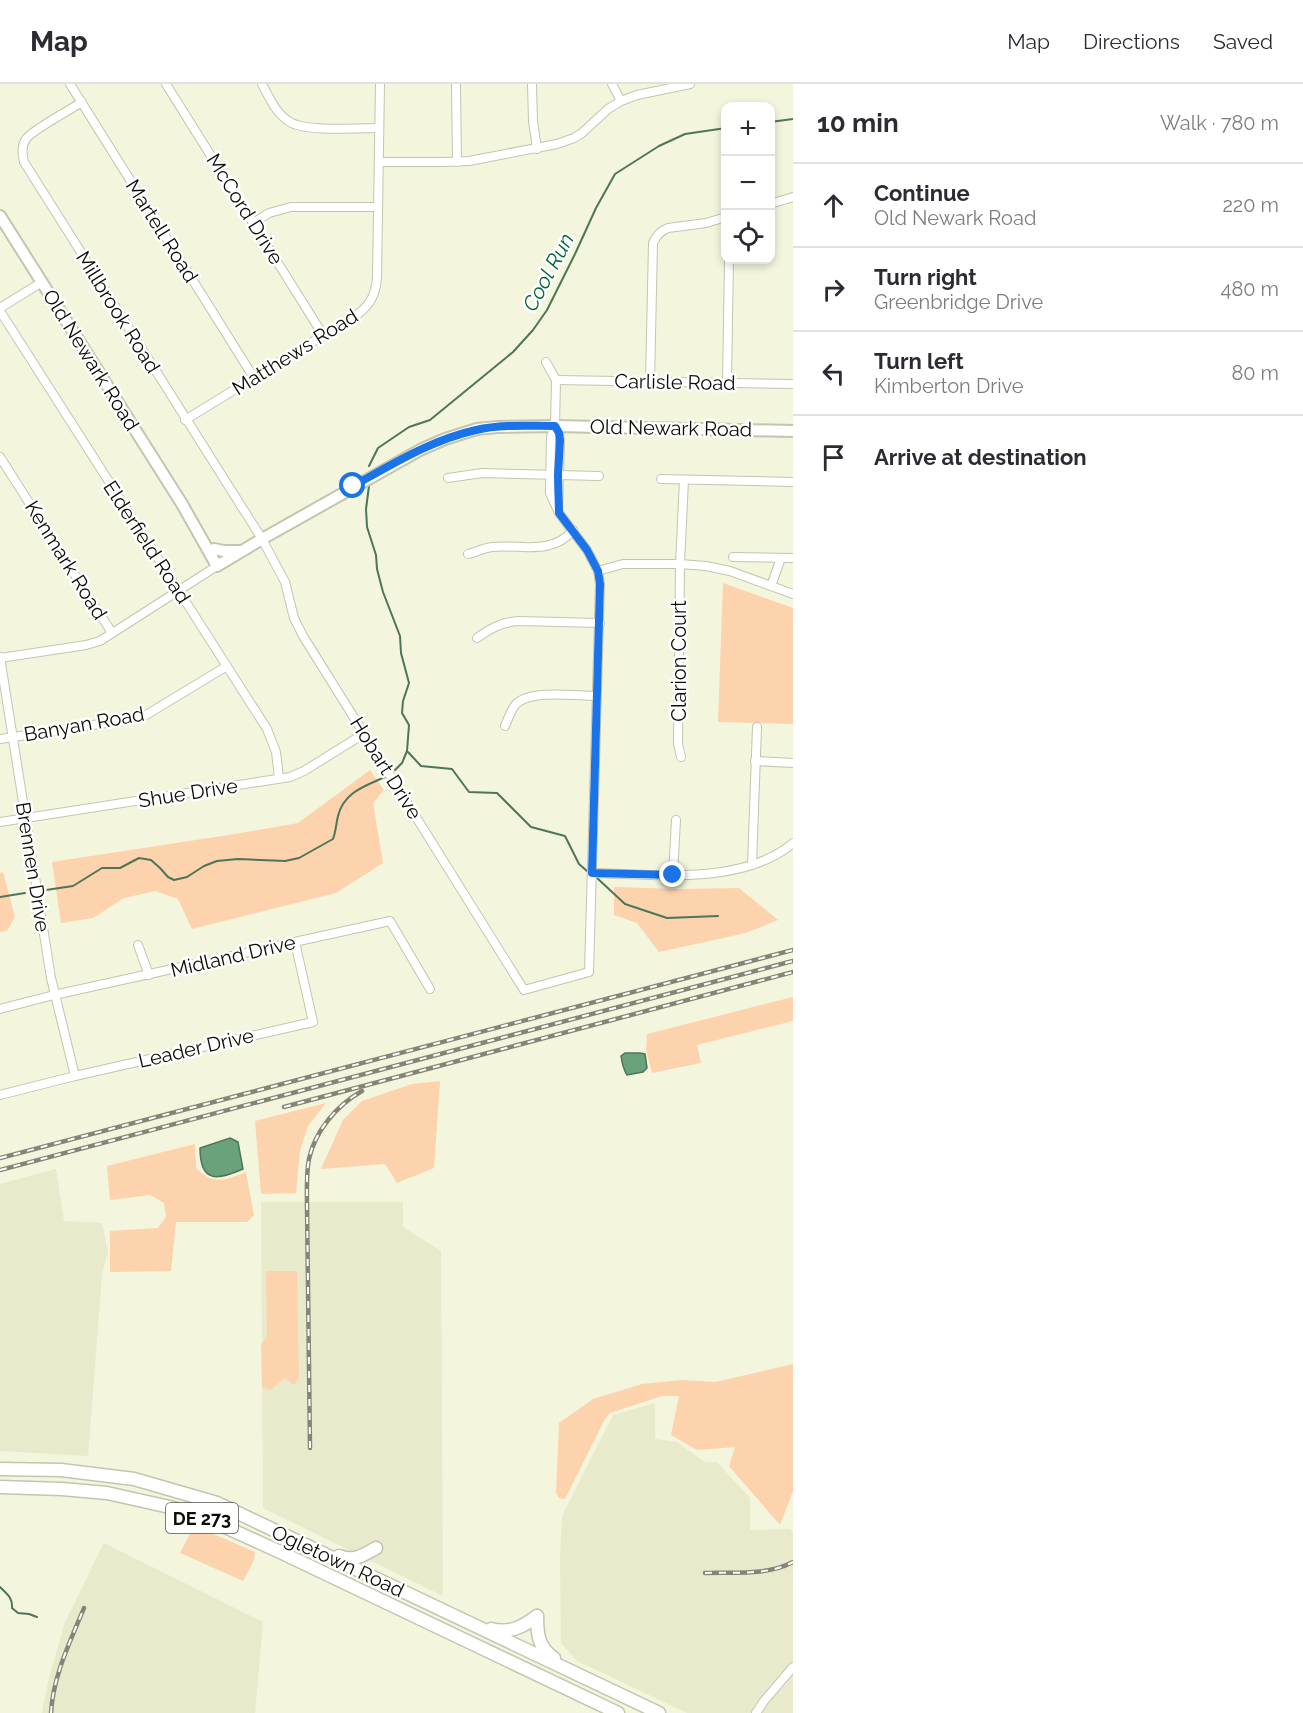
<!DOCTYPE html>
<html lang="en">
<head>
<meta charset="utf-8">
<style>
  :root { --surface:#fff; --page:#f2f2f3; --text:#2b2b33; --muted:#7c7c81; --line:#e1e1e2 }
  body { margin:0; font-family:Raleway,sans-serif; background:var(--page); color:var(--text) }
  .controls { position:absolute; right:18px; top:18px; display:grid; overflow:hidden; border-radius:12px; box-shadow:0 3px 9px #0003 }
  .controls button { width:54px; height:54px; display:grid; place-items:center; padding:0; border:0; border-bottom:2px solid var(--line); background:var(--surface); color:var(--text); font:30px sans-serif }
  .stop { position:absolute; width:18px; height:18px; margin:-14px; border:4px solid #1a73e8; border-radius:50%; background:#fff }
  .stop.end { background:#1a73e8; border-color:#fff; box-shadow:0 2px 6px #0008 }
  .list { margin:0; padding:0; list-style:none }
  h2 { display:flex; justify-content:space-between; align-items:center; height:78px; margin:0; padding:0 24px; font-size:26px }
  h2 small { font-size:20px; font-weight:400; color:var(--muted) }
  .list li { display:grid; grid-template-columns:39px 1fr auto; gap:18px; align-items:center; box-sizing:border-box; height:84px; padding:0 24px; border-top:2px solid var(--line) }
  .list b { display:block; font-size:22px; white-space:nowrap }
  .list p { margin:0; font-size:20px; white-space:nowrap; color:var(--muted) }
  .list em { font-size:20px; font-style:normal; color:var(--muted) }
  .icon { flex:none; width:33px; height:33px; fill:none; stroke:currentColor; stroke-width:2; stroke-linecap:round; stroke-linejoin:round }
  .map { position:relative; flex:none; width:793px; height:1629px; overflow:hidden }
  header { display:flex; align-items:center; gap:36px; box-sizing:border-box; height:84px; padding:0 30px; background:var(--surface); border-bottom:2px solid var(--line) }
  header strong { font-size:28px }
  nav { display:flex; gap:33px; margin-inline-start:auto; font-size:21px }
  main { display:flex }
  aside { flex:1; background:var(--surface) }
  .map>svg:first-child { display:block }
  .built { fill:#e8eacb }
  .green { fill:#fcd3ad }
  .water { fill:#6aa27c; stroke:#4e7558; stroke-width:1.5 }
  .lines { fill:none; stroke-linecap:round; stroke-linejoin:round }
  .stream { stroke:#4e7558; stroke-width:2 }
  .street-casing { stroke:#c4c5af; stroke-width:10 }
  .secondary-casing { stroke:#c4c5af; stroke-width:14 }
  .primary-casing { stroke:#c4c5af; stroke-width:15 }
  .street { stroke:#fff; stroke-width:8 }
  .secondary { stroke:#fff; stroke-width:10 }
  .primary { stroke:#fff; stroke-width:12 }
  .rail-casing { stroke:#848575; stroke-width:4.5 }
  .rail { stroke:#fff; stroke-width:2; stroke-dasharray:7; stroke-linecap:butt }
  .route { stroke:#1a73e8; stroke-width:8 }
  .labels { text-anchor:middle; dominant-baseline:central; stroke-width:5; stroke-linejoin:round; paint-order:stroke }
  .shield { fill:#fff; stroke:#555550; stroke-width:1.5 }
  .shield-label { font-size:18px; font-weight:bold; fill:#0c0c05 }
  .street-label { font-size:20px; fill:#0c0c05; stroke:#fff }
  .water-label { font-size:21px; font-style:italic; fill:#006434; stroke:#fff }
</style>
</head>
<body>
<header>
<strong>Map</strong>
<nav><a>Map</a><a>Directions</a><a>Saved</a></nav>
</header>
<main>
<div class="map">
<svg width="793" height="1629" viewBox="0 0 793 1629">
  <rect width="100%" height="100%" fill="#f3f5dd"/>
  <g class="built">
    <path d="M56,1085L64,1137L102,1139L108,1168L102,1190L88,1372L0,1367V1100Z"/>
    <path d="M261,1118H403V1143L441,1167L443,1512L263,1424Z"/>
    <path d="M655,1319V1355L677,1358L705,1378H717L750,1414V1446L790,1445L793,1448V1629H687L577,1577L561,1559L560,1473L562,1432L613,1331Z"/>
    <path d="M104,1459L263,1538L255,1629H42L48,1597L65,1538Z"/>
  </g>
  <g class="green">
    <path d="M723,499L793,524V640L718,638Z"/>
    <path d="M370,686L384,706L373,719L383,779L336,809L192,845L178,815L155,807L124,814L93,834L61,839L52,778L235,750L298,739Z"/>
    <path d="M3,788L15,833L7,847L0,848V789Z"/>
    <path d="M614,803L679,805L739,804L778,836L746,849L659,868L637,839L614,831Z"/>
    <path d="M793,913V937L697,961L701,979L652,989L646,966L647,950Z"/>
    <path d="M440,997L434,1084L397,1099L385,1080L321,1085L343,1036L362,1017L412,1000Z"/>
    <path d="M326,1019L308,1042L300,1067L296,1109L261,1110L255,1037Z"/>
    <path d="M195,1060L196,1084C214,1102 225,1096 246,1088L254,1131L247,1138H176L171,1187L110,1188V1147L158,1144L166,1133L164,1119L150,1111L110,1116L107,1082Z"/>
    <path d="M266,1187H297L299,1294L294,1301L285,1294L270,1306L262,1303L261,1261L267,1253Z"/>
    <path d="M793,1280V1407L780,1441L729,1382L735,1363L697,1366L671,1351L679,1312H662L610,1329L605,1335L565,1415L559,1414L556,1409L559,1339L593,1315L642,1300L682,1296L716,1298Z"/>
    <path d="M197,1443L255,1468L254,1476L243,1497L180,1469L193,1444Z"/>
  </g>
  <g class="water">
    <path d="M625,969H640L645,970L647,984L643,988L627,991C623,985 622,979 621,972Z"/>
    <path d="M230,1054L238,1058L243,1085C218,1096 200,1100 200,1064Z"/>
  </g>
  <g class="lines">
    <g class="stream">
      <path d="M770,38L793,35"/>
      <path d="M369,382L378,364L409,343L430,336L513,268L533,246L547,226L575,170L596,124L615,90L659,62L685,50L726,44"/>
      <path d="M369,402L366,425L367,443L376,471L377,485L383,508L400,552L401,569L409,599L403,617L402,629L409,641L407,667L402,679L395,686"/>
      <path d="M408,668L421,682L452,685L469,708L497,709L531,743L565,752L579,780L587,787"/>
      <path d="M597,794L625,820L667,834L718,832"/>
      <path d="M46,806L73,802L102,784H120L139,774L151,776L160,784L168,793L174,796L187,793L204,782L217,777L238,775L285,777L299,774L333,755C336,747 336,740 338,732C344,708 365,702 385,693"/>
      <path d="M0,813L25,809"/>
      <path d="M0,1503C7,1510 13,1514 12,1524L18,1529L29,1530L37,1533"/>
    </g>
    <g class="street-casing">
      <g id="street">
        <path d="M70,0L254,294"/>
        <path d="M166,0L323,251"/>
        <path d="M262,0C269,13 276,30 290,38C306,48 358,44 379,44"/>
        <path d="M456,0L457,78"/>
        <path d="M532,0L533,37L537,65"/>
        <path d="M612,0L621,17"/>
        <path d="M82,18C70,26 32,46 26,55C21,62 22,70 24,78L262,455L285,498L294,534L303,552L524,906L589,888L600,500L598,487L587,466L559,429L550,409L551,353L555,342L556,296L546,278"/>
        <path d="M379,78H444L469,77L557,60L574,54L582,49L608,25L621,17L637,11L690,0"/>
        <path d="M770,120L793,113"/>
        <path d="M253,139L269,129L291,123H378"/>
        <path d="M0,224L42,198"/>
        <path d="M0,227L267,645L276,668L279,694"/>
        <path d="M556,296L793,300"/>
        <path d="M650,297L653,159C656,152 660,147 668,144L706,139L726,133"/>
        <path d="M727,299L729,176"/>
        <path d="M185,336L358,230C371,220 376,209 377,193L380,0"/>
        <path d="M555,342L559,349L560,356L558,426"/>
        <path d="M0,373L112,549"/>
        <path d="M448,394L482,389L599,392"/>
        <path d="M661,395L793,398"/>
        <path d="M468,470C476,468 484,464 492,463C520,460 552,472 573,446"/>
        <path d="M733,473L793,474"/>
        <path d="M598,487L623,480H680L706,482L730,487L793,510"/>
        <path d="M771,502L781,474"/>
        <path d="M477,554C491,544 502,538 519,537L600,539"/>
        <path d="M0,573L51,894L75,992"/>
        <path d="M0,574L86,561L100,557L217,482"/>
        <path d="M505,642C508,635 511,626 516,620C531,605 576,612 596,612"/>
        <path d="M0,655L133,635L146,631L227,582"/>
        <path d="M681,673L678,660L680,480L684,396"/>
        <path d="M755,677L793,679"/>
        <path d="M0,738L290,693L304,687L365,649"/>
        <path d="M752,781L757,643"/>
        <path d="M592,789C655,790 742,802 793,759"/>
        <path d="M673,791L676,736"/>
        <path d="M138,861L149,891"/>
        <path d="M0,925L54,911L390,837L430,905"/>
        <path d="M0,1011L75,992L313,938L295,858"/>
        <path d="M756,1629L764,1617L793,1583"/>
      </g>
    </g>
    <g class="secondary-casing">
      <g id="secondary">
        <path d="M0,132L182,420L217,482L262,455L420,366L445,355L477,345L497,343L555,342L793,347"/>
        <path d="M214,465L224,467H241"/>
      </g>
    </g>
    <g class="primary-casing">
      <g id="primary">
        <path d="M0,1385L61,1386L134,1395L217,1419L659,1629"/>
        <path d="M0,1403L62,1405L107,1409L174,1424L212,1437L278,1467L618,1629"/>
        <path d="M339,1472C355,1478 363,1471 376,1464"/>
        <path d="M537,1532C537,1549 538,1564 554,1574"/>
        <path d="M491,1545C509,1550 523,1543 537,1532"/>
      </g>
    </g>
    <use href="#street" class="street"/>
    <use href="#secondary" class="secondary"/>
    <use href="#primary" class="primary"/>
    <g class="rail-casing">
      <g id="rail">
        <path d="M284,1023L793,888"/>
        <path d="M0,1074L793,866"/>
        <path d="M0,1086L793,877"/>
        <path d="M310,1364L307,1122C307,1106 306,1091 309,1075C315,1047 337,1021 362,1007"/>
        <path d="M705,1489C734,1488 767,1492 793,1478"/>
        <path d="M51,1629C53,1592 70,1558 84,1524"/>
      </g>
    </g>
    <use href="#rail" class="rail"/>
  </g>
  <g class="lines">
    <path class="route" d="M353,402C393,380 431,356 476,346C502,340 529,342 555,342L559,349L560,356L558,391L559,429L587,466L598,487L600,500L592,789L673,791"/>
  </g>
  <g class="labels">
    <rect class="shield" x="166" y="1419" width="72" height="30" rx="4.5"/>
    <g class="shield-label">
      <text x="202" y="1434">DE 273</text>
    </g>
    <g class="street-label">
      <text transform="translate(245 125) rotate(58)">McCord Drive</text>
      <text transform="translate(162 147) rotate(58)">Martell Road</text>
      <text transform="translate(118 228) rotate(58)">Millbrook Road</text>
      <text transform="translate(295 268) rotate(-32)">Matthews Road</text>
      <text transform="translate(91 276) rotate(58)">Old Newark Road</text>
      <text transform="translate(675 298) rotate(1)">Carlisle Road</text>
      <text transform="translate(671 344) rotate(1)">Old Newark Road</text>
      <text transform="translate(147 458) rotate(57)">Elderfield Road</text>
      <text transform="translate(66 476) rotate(58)">Kenmark Road</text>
      <text transform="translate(679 577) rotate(-90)">Clarion Court</text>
      <text transform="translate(84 640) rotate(-10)">Banyan Road</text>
      <text transform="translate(386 684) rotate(58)">Hobart Drive</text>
      <text transform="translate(188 709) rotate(-9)">Shue Drive</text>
      <text transform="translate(33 783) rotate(81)">Brennen Drive</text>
      <text transform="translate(233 872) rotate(-13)">Midland Drive</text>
      <text transform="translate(196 964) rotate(-13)">Leader Drive</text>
      <text transform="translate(338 1477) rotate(25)">Ogletown Road</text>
    </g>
    <g class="water-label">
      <text transform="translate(548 188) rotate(-62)">Cool Run</text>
    </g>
  </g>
</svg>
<div class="controls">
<button>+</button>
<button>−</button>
<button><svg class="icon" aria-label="locate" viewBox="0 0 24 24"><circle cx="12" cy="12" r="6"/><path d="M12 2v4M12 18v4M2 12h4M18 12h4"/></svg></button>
</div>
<div class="stop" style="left:353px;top:402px"></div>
<div class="stop end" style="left:673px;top:791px"></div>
</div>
<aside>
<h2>10 min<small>Walk · 780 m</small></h2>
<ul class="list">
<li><svg class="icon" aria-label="ahead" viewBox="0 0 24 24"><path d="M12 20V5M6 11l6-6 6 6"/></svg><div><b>Continue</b><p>Old Newark Road</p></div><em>220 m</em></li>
<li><svg class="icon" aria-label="right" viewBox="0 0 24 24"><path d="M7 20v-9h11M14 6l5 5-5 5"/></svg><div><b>Turn right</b><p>Greenbridge Drive</p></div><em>480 m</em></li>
<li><svg class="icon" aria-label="left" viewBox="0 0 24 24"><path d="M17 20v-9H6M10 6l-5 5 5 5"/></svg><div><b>Turn left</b><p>Kimberton Drive</p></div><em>80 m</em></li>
<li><svg class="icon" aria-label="arrive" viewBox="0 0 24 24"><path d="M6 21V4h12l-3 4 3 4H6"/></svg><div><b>Arrive at destination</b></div></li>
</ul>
</aside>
</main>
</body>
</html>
